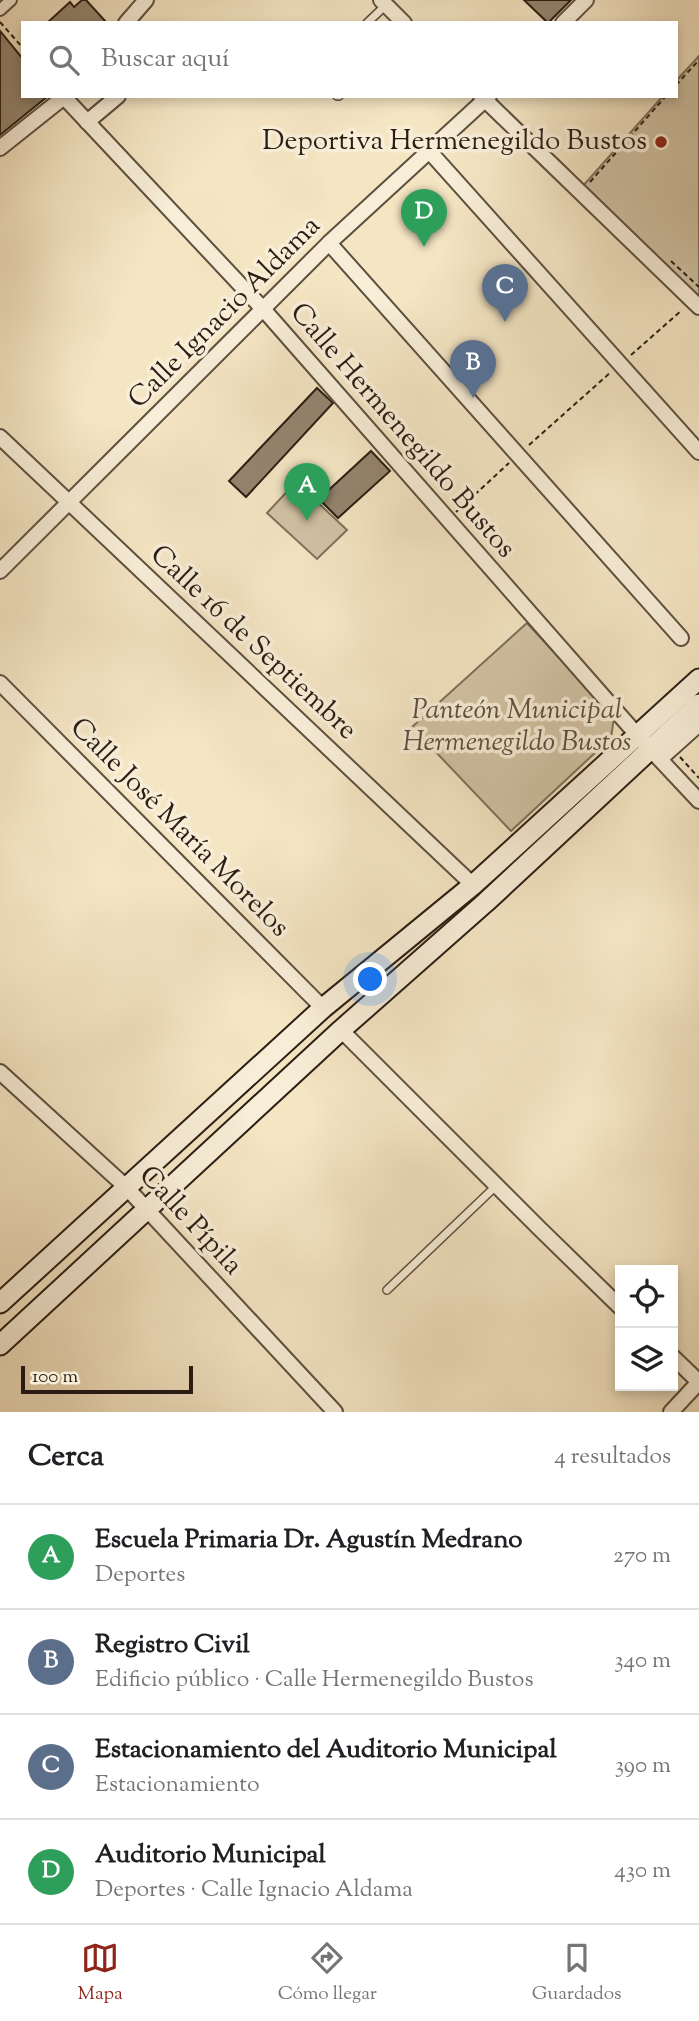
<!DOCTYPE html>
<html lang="es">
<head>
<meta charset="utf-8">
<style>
  :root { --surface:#fff; --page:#f6f6f6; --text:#202124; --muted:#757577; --line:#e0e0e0; --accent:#8f2418 }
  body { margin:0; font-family:"Sorts Mill Goudy",serif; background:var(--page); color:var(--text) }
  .controls { position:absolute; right:21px; bottom:21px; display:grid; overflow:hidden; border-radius:0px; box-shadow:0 4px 10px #0003 }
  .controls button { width:63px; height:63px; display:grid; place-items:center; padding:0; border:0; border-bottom:2px solid var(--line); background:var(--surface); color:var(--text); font:35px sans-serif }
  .scale { position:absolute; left:21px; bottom:18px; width:172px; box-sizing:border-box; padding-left:7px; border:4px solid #2b1d13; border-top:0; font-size:19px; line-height:24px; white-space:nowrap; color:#2b1d13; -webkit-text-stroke:5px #f8eed8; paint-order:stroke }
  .you { position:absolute; left:371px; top:980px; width:24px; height:24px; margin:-18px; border:5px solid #fff; border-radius:50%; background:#1a73e8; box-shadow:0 0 0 10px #1a73e833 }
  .badge { display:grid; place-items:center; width:46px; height:46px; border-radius:50%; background:var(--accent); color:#fff; font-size:23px; font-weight:700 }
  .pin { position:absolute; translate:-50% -58px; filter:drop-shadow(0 2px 4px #0008) }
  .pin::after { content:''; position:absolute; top:37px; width:24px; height:21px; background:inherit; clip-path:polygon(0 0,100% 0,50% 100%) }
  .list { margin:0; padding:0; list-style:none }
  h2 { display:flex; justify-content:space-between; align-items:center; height:91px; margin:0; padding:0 28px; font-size:30px }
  h2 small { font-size:23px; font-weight:400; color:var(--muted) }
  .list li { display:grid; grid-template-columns:46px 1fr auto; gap:21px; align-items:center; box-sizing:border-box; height:105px; padding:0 28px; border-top:2px solid var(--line) }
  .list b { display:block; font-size:26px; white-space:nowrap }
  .list p { margin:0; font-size:23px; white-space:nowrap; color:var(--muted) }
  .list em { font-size:23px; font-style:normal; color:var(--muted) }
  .icon { flex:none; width:38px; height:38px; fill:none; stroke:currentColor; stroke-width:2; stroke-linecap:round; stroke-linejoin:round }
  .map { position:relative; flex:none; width:699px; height:1412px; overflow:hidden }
  .search { position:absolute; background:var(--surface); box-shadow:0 4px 10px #0003; left:21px; right:21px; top:21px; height:77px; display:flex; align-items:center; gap:18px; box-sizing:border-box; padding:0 24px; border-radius:0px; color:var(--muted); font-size:26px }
  .sheet { height:511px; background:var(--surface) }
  nav { display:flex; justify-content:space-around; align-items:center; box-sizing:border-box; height:98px; border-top:2px solid var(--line); background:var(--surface); font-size:19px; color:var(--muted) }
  nav a { display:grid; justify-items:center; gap:4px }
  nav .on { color:var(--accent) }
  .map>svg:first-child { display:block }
  .green { fill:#d2c3a5; stroke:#7e705c; stroke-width:2 }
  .building { fill:#94856f; stroke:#2b1d13; stroke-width:2 }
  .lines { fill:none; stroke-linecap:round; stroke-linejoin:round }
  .service-casing { stroke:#5d4f3f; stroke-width:10 }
  .pedestrian-casing { stroke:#5d4f3f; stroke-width:14 }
  .minor-casing { stroke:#5d4f3f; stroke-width:18 }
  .secondary-casing { stroke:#2b1d13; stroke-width:23 }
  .path { stroke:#2b1d13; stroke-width:2; stroke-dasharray:5 3.5; stroke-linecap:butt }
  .service { stroke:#f8eed8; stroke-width:7 }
  .pedestrian { stroke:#f8eed8; stroke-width:10 }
  .minor { stroke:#f8eed8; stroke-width:14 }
  .secondary { stroke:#f8eed8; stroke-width:19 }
  .poi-dot { fill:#8f2418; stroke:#f8eed8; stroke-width:2.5 }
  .labels { text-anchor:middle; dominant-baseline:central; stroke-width:7; stroke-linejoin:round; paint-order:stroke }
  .poi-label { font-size:28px; fill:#2b1d13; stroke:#f8eed8; text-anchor:end }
  .street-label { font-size:28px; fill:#2b1d13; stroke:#f8eed8 }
  .park-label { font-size:28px; font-style:italic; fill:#5d4f3f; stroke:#f8eed8 }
</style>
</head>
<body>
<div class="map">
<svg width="699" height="1412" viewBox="0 0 699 1412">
  <rect width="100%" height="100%" fill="#f4e5c3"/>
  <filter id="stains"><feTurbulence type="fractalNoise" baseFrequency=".00286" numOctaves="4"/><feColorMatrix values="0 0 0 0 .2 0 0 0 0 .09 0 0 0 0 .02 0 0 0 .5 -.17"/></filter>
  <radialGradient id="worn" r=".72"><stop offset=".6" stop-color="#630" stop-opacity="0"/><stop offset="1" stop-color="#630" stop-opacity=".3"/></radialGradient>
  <g class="green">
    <path d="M699,56V299L582,187L663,96H676V81Z"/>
    <path d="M296,482L347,530L317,559L267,513Z"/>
    <path d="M527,623L614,717L611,738L511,831L412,727Z"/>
  </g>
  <g class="building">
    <path d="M82,0H86L107,23H47L70,2L74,7Z"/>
    <path d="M524,0H571L548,23Z"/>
    <path d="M0,31L23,59V96H48L0,135Z"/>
    <path d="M317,388L333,403L246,497L229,481Z"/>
    <path d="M371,451L390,471L338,518L319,499Z"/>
  </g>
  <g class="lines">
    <g class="service-casing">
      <g id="service">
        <path d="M367,23L386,5"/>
        <path d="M337,96H339"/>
        <path d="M387,1290L497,1185"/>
      </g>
    </g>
    <g class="pedestrian-casing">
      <path id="pedestrian" d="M0,10L11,0"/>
    </g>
    <g class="minor-casing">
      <g id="minor">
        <path d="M381,0L404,23"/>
        <path d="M126,23L146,0"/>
        <path d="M563,23L586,0"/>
        <path d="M481,96L699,307"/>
        <path d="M87,122L118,96"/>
        <path d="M0,148L64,97L264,310L638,736L699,801"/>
        <path d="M430,152L699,452"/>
        <path d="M329,243L681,638"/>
        <path d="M0,437L473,885"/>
        <path d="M0,571L329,243L489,96"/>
        <path d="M0,683L323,1008"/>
        <path d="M660,759L699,724"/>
        <path d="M341,1030L540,1229L620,1307"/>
        <path d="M0,1072L126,1187L335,1412"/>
        <path d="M673,1357L699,1382"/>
        <path d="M671,1412L699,1382"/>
      </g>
    </g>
    <g class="secondary-casing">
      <g id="secondary">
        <path d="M0,1303L323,1008L473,885L699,679"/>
        <path d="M0,1345L341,1030L486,902L699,704"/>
      </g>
    </g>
    <g class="path">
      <path d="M0,22L23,48"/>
      <path d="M676,85L699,60"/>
      <path d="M590,182L666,96"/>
      <path d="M671,261L699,287"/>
      <path d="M631,355L682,310"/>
      <path d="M529,445L611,372"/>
      <path d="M456,512L509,463"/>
      <path d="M680,757L699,778"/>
    </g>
    <use href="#service" class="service"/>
    <use href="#pedestrian" class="pedestrian"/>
    <use href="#minor" class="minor"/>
    <use href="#secondary" class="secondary"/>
  </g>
  <circle class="poi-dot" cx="661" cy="142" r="7"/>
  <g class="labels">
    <g class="poi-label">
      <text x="647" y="142">Deportiva Hermenegildo Bustos</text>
    </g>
    <g class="street-label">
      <text transform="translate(225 313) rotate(-45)">Calle Ignacio Aldama</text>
      <text transform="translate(402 431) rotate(49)">Calle Hermenegildo Bustos</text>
      <text transform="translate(253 643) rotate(43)">Calle 16 de Septiembre</text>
      <text transform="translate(179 828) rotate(45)">Calle José María Morelos</text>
      <text transform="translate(190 1221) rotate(47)">Calle Pípila</text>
    </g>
    <g class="park-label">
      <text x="517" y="711">Panteón Municipal<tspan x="517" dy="32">Hermenegildo Bustos</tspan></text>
    </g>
  </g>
  <rect width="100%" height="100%" filter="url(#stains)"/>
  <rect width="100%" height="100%" fill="url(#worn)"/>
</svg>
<div class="controls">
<button><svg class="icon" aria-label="locate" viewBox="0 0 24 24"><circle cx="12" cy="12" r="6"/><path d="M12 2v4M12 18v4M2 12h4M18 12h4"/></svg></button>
<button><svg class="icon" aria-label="layers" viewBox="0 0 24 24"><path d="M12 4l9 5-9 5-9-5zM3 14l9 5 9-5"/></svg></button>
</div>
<div class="scale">100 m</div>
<div class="you"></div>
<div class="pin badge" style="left:307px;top:521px;background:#2e9e5b">A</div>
<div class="pin badge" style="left:473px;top:398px;background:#5c6f8a">B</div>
<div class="pin badge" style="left:505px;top:322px;background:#5c6f8a">C</div>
<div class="pin badge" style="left:424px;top:247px;background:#2e9e5b">D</div>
<div class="search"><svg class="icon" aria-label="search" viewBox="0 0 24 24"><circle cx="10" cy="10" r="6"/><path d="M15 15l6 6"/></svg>Buscar aquí</div>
</div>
<section class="sheet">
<h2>Cerca<small>4 resultados</small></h2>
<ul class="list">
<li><span class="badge" style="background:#2e9e5b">A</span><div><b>Escuela Primaria Dr. Agustín Medrano</b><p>Deportes</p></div><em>270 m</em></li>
<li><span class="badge" style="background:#5c6f8a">B</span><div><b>Registro Civil</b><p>Edificio público · Calle Hermenegildo Bustos</p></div><em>340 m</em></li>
<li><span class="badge" style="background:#5c6f8a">C</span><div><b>Estacionamiento del Auditorio Municipal</b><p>Estacionamiento</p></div><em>390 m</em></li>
<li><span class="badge" style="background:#2e9e5b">D</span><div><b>Auditorio Municipal</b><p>Deportes · Calle Ignacio Aldama</p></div><em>430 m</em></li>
</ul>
</section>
<nav>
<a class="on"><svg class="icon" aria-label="map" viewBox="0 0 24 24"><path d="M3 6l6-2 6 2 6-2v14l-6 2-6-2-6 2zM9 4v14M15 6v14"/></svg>Mapa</a>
<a><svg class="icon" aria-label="directions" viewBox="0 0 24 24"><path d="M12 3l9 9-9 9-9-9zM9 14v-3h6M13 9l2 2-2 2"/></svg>Cómo llegar</a>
<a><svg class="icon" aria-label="saved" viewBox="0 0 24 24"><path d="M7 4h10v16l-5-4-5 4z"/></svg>Guardados</a>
</nav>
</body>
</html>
